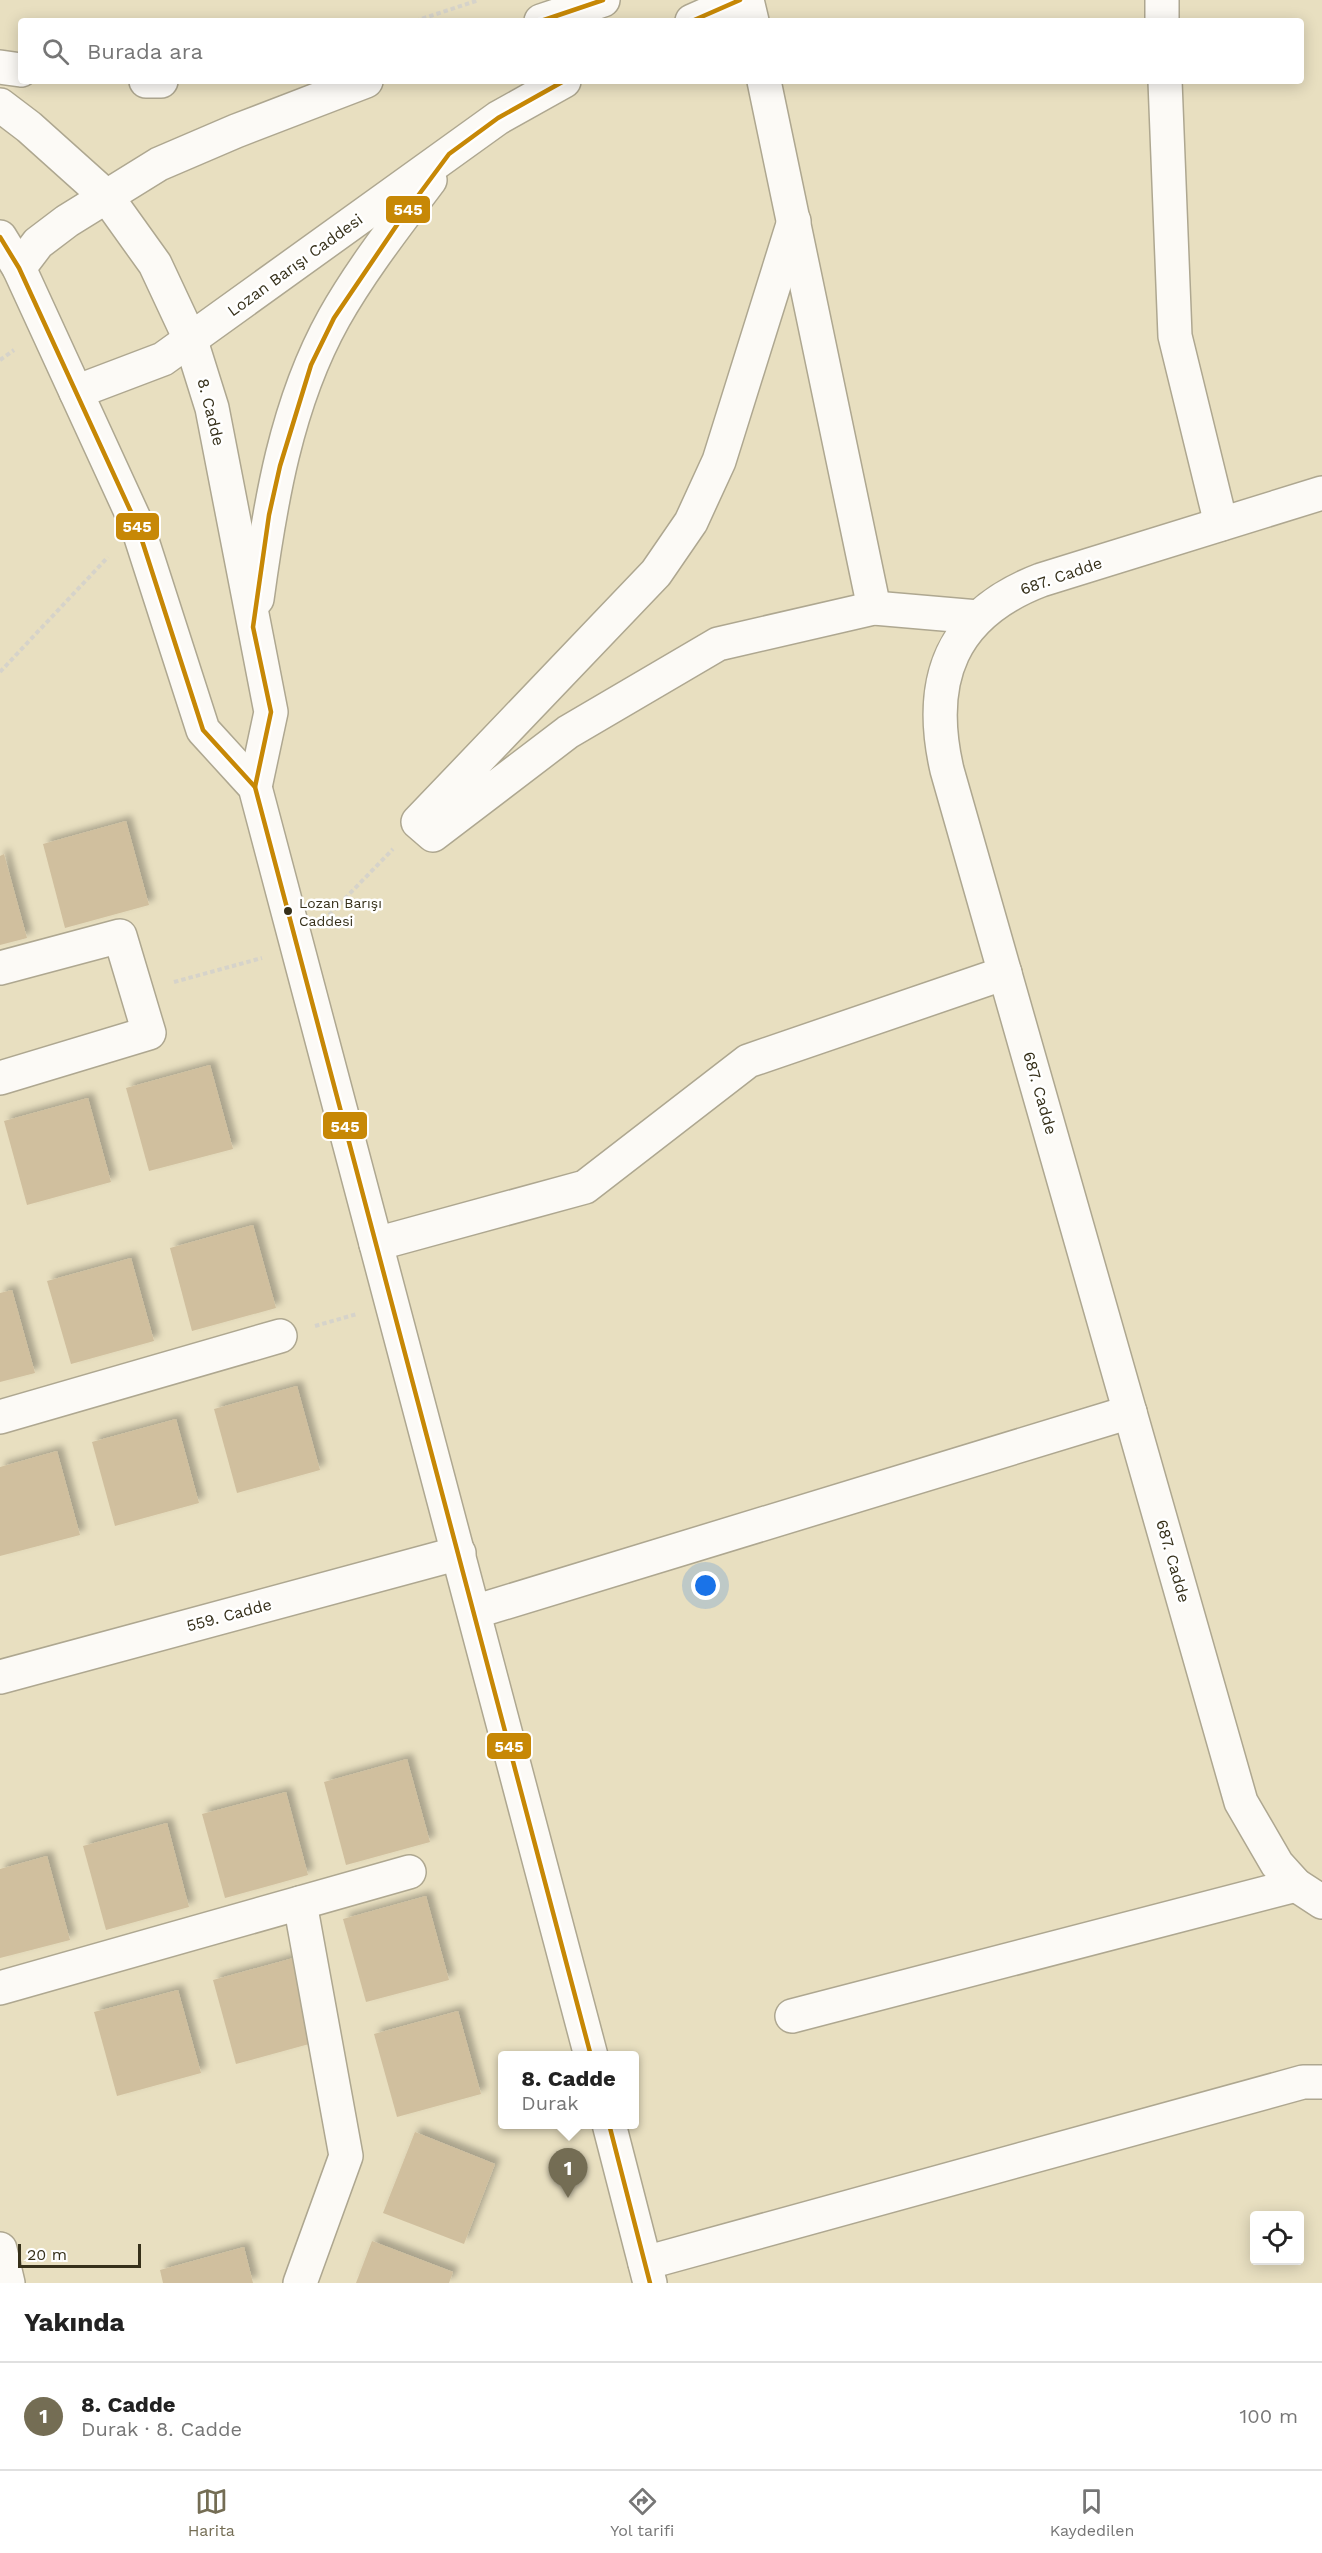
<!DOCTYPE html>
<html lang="tr">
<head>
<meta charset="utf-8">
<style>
  :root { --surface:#fff; --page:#f2f2f2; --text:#222; --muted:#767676; --line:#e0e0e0; --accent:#746d54 }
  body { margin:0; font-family:"Work Sans",sans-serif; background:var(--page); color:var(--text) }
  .controls { position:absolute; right:18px; bottom:18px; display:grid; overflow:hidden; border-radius:6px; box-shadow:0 3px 15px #0003 }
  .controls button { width:54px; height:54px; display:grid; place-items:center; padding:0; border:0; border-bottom:2px solid var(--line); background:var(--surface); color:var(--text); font:30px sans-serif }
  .scale { position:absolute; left:18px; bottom:15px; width:123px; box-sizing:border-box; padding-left:6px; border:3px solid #36301a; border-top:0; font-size:16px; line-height:21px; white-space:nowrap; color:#36301a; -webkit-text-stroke:4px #fff; paint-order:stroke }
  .you { position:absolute; left:706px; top:1586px; width:21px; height:21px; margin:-15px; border:4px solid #fff; border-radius:50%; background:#1a73e8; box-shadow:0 0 0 9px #1a73e833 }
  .badge { display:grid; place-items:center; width:39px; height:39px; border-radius:50%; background:var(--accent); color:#fff; font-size:20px; font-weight:700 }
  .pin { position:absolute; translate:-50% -50px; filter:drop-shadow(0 2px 3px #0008) }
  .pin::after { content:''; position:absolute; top:32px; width:21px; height:18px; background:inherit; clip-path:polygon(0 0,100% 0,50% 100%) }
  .popup { position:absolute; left:498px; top:2051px; width:141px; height:78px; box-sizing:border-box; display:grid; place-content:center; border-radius:6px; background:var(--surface); filter:drop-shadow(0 2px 4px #0005); font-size:20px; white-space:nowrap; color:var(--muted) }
  .popup b { font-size:22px; color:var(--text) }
  .popup::after { content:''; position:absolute; left:50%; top:100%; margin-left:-12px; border:12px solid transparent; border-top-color:var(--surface) }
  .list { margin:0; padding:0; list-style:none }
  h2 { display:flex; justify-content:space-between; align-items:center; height:78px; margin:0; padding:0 24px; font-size:26px }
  h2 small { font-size:20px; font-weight:400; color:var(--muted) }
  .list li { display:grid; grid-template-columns:39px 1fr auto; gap:18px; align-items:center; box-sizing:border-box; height:108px; padding:0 24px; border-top:2px solid var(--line) }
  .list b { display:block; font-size:22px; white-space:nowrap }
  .list p { margin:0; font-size:20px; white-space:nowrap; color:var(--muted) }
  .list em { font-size:20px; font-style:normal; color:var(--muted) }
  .icon { flex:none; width:33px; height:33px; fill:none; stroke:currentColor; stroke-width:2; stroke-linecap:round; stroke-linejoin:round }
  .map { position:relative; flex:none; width:1322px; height:2283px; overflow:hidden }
  .search { position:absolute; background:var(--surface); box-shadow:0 3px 15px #0003; left:18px; right:18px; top:18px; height:66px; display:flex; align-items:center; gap:15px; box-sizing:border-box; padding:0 21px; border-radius:6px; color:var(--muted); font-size:22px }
  .sheet { height:186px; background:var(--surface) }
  nav { display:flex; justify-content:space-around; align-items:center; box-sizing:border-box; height:84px; border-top:2px solid var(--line); background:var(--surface); font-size:16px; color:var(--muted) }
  nav a { display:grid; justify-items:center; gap:3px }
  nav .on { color:var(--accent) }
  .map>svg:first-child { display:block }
  .building { fill:#d0bf9e; filter:url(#shadow) }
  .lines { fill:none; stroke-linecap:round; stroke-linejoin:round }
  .street-casing { stroke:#aea790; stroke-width:36 }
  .secondary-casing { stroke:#aea790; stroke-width:36 }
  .path { stroke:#d6d3ca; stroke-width:4; stroke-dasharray:4.5 3; stroke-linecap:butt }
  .street { stroke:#fcfaf6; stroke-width:33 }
  .secondary { stroke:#fcfaf6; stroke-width:33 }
  .bus-1-casing { stroke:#fff; stroke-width:9 }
  .bus-1 { stroke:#c78806; stroke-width:4.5 }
  .bus-dot { fill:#36301a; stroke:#fff; stroke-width:2 }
  .labels { text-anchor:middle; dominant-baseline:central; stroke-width:5; stroke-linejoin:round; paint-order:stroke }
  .bus-label { font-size:14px; fill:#36301a; stroke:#fff; text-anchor:start }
  .street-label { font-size:16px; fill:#36301a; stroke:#fff }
  .line-badge { stroke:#fff; stroke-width:2 }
  .badge-label { font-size:16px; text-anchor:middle; font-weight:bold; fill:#fff }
</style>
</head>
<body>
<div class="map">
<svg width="1322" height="2283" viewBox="0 0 1322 2283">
  <defs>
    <filter id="shadow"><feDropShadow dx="5.5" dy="-5.5" stdDeviation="3" flood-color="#0004"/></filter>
  </defs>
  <rect width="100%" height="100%" fill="#e8dfc0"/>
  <g class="building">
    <path d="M126,821L149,905L65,928L43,844Z"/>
    <path d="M4,854L27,938L0,945V856Z"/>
    <path d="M210,1065L233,1149L149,1171L126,1088Z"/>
    <path d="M88,1098L111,1182L27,1205L4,1121Z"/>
    <path d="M253,1225L276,1308L192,1331L170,1248Z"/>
    <path d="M131,1258L154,1341L71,1364L47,1281Z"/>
    <path d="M12,1290L35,1373L0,1382V1293Z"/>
    <path d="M297,1386L320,1470L237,1493L214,1409Z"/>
    <path d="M176,1419L199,1503L115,1526L92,1442Z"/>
    <path d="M57,1451L80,1535L0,1556V1467Z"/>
    <path d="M407,1759L430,1842L346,1865L324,1782Z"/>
    <path d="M286,1792L308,1875L225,1898L202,1814Z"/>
    <path d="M167,1823L189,1907L106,1930L83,1846Z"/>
    <path d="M47,1856L70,1940L0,1958V1869Z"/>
    <path d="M426,1896L449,1980L366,2002L343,1919Z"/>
    <path d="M297,1957L320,2041L236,2064L213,1980Z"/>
    <path d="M178,1990L201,2073L117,2096L94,2012Z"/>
    <path d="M458,2011L481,2094L397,2117L374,2034Z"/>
    <path d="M415,2132L495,2164L464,2244L383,2213Z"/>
    <path d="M372,2241L453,2272L449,2283H356Z"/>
    <path d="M244,2247L253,2283H163L160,2270Z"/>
  </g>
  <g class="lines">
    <g class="street-casing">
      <g id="street">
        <path d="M747,0L752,21"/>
        <path d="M1162,0V21"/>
        <path d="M764,81L874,608"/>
        <path d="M1165,81L1175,336L1221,524"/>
        <path d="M794,221L719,461L691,522L656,573L418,822L433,835L568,732L718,644L874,608L978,617"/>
        <path d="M0,968L120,936L149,1033L0,1078"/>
        <path d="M376,1244L585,1187L748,1061L1005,973"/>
        <path d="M0,1417L280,1336"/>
        <path d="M474,1612L1130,1412"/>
        <path d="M0,1988L409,1872"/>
        <path d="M792,2016L1296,1885"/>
        <path d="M0,2249L8,2283"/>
        <path d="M645,2263L1303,2082H1322"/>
        <path d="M300,2283L346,2156L300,1903"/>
      </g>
    </g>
    <g class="secondary-casing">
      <g id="secondary">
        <path d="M541,21L603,0"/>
        <path d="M692,21L740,0"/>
        <path d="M0,67L21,70"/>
        <path d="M146,81H161"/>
        <path d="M0,105L29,127L107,197L155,264L191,341L212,408L271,712L255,787"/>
        <path d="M0,237L19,268L137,525L203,730L255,787L591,2056"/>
        <path d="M19,268L38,243L67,221L159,164L236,131L366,81"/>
        <path d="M76,392L163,359L498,118L564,81"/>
        <path d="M1322,493L1041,580C952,614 926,679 947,770L1241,1802L1277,1864L1296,1885L1322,1902"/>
        <path d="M257,599C270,504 286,404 334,318C361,270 397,224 430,180"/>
        <path d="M0,1677L459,1553"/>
        <path d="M609,2124L650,2283"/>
      </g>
    </g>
    <g class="path">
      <path d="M415,21L479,0"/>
      <path d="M0,360L14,350"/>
      <path d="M0,672L108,557"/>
      <path d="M329,915L393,849"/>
      <path d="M174,982L262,958"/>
      <path d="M315,1326L357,1314"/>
    </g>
    <use href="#street" class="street"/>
    <use href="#secondary" class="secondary"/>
    <g class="bus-1-casing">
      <g id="bus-1">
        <path d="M541,21L603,0"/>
        <path d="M692,21L740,0"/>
        <path d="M0,237L19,268L137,525L203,730L255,787L591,2056"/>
        <path d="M255,787L271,712L253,627L269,515L280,466L311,365L334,318L403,216L449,154L498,118L564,81"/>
        <path d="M609,2124L650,2283"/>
      </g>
    </g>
    <use href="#bus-1" class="bus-1"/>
  </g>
  <circle class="bus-dot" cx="288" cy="911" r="5"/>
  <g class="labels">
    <g class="bus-label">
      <text x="299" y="903">Lozan Barışı<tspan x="299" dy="18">Caddesi</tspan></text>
    </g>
    <g class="street-label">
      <text transform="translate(295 265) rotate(-36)">Lozan Barışı Caddesi</text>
      <text transform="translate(211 412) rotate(76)">8. Cadde</text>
      <text transform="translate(1061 576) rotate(-19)">687. Cadde</text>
      <text transform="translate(1040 1093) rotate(74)">687. Cadde</text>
      <text transform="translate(1173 1561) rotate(74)">687. Cadde</text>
      <text transform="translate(229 1615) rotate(-15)">559. Cadde</text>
    </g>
  </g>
  <g class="line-badge">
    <rect x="385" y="195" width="46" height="29" rx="6" fill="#c78806"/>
    <rect x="115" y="512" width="45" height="29" rx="6" fill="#c78806"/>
    <rect x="322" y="1111" width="46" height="29" rx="6" fill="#c78806"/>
    <rect x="486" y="1732" width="46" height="28" rx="6" fill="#c78806"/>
  </g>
  <g class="badge-label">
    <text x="408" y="215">545</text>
    <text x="137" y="532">545</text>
    <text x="345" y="1132">545</text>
    <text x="509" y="1752">545</text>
  </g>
</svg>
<div class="controls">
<button><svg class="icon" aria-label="locate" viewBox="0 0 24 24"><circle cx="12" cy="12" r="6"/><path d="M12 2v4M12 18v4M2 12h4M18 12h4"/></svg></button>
</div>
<div class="scale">20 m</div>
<div class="you"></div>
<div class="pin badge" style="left:568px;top:2198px">1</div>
<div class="popup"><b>8. Cadde</b>Durak</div>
<div class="search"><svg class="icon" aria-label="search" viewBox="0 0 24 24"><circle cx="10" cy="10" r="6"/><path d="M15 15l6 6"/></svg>Burada ara</div>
</div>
<section class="sheet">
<h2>Yakında<small></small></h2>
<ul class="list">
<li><span class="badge">1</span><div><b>8. Cadde</b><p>Durak · 8. Cadde</p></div><em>100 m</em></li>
</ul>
</section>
<nav>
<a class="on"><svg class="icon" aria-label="map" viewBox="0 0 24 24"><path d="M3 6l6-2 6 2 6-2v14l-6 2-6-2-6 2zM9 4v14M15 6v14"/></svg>Harita</a>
<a><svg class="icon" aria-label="directions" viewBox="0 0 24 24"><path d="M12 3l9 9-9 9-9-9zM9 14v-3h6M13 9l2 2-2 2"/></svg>Yol tarifi</a>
<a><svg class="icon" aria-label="saved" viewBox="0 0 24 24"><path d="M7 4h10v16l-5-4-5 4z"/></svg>Kaydedilen</a>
</nav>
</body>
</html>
